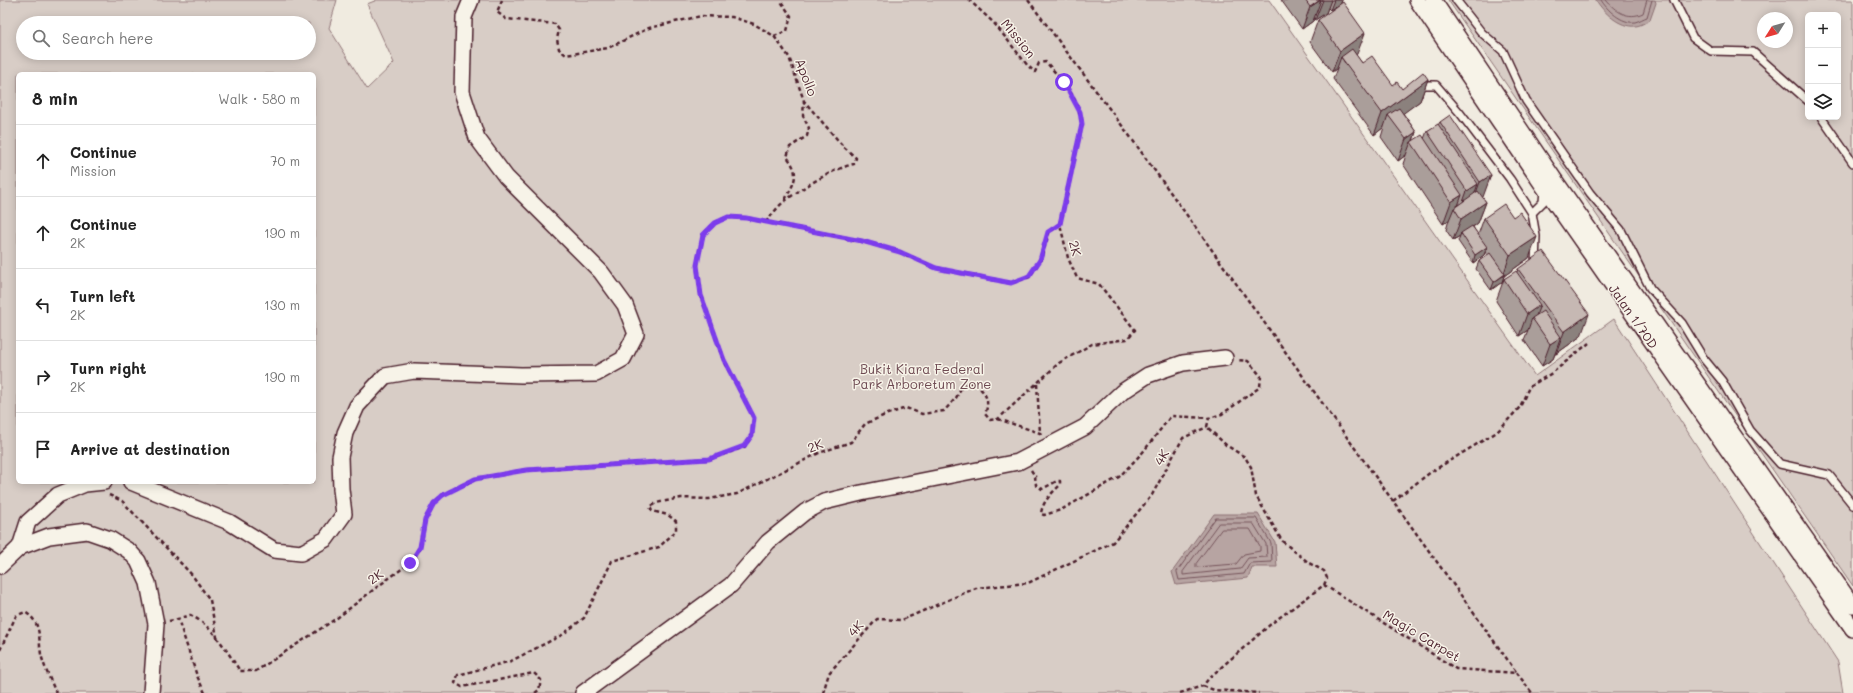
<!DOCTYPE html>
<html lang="en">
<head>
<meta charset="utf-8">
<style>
  :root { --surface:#fff; --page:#f2f2f2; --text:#222; --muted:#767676; --line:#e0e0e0 }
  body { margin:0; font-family:Mali,sans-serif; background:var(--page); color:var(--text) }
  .controls { position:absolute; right:12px; top:12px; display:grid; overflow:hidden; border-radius:6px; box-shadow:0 2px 10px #0003 }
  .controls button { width:36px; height:36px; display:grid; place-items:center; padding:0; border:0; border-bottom:1px solid var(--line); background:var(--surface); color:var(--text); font:20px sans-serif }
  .compass { position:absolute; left:1757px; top:12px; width:36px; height:36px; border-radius:50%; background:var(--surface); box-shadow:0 2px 10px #0003; rotate:233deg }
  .stop { position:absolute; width:12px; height:12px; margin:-9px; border:3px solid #7c3aed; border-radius:50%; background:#fff }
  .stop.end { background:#7c3aed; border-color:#fff; box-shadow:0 1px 4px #0008 }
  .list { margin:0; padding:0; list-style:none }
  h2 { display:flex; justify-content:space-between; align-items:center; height:52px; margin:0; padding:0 16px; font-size:17px }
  h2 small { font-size:13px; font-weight:400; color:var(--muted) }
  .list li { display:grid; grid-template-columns:26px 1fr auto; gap:12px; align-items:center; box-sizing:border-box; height:72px; padding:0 16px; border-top:1px solid var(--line) }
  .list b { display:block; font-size:15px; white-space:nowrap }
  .list p { margin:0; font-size:13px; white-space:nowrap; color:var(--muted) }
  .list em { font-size:13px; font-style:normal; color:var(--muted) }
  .icon { flex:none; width:22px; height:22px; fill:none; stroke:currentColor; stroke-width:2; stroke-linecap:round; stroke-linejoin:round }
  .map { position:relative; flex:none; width:1853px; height:693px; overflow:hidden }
  .search { position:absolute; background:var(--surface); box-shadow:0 2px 10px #0003; left:16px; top:16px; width:300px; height:44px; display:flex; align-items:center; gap:10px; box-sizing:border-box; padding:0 14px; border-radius:22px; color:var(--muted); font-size:15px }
  .panel { position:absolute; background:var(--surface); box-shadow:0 2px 10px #0003; left:16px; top:72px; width:300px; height:412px; border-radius:6px }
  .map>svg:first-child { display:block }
  .green { fill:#d8cdc6; stroke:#917678; fill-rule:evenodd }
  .water { fill:#b7a4a2; stroke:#8b6f72 }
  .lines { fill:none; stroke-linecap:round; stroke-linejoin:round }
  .shore { stroke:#76545b; stroke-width:1 }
  .lane-casing { stroke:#4a1f2b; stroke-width:10 }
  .street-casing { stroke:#4a1f2b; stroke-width:18 }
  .path { stroke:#4a1f2b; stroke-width:2.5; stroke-dasharray:4 3; stroke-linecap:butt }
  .lane { stroke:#f7f3e8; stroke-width:7 }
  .street { stroke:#f7f3e8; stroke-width:15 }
  .wall { fill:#aa9e9a; stroke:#4a1f2b }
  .shaded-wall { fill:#8b817d; stroke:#4a1f2b }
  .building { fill:#c6b8b3; stroke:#4a1f2b }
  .route { stroke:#7c3aed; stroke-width:5 }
  .labels { text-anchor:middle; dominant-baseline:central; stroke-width:3; stroke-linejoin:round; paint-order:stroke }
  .street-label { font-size:13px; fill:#4a1f2b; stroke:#f7f3e8 }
  .park-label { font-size:13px; fill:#6e4a52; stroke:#f7f3e8 }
</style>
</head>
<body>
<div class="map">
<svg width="1853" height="693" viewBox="0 0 1853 693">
  <rect width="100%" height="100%" fill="#f0ebe0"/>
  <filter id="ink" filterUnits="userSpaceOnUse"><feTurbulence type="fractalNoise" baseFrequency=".025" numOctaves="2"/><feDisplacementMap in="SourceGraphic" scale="8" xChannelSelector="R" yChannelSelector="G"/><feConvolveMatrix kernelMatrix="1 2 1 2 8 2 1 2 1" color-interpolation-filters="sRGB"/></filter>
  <g filter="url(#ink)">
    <g class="green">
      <path d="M0,0H337L329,28L367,89L394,63L367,4L377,0H1269L1535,376L1614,319L1838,662L1843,693H0ZM23,23H309V53H23ZM18,74H314V482H18Z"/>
      <path d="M1448,0H1853V586ZM1808,15H1838V117H1808ZM1763,18H1787V42H1763Z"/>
    </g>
    <g class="water">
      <path d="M1596,0H1655L1656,3L1650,20C1646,22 1640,26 1635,26C1620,28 1603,12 1596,0Z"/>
      <path d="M1214,514H1258L1275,542L1277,567H1252L1248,578L1176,585L1172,572Z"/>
    </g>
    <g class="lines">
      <g class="shore">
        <path d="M1601,0C1607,10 1622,24 1635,22C1639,21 1644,18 1647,17L1652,0"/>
        <path d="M1606,0C1616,12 1628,20 1643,13L1647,0"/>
        <path d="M1216,518H1256L1271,543L1272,562L1250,563L1244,574L1179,580L1177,572Z"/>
        <path d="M1219,523H1253L1266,544L1267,557L1248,558L1240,569L1183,575V572Z"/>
        <path d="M1222,529H1250L1260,546V551L1244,554L1236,564L1196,567V564Z"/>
      </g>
      <g class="lane-casing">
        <g id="lane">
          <path d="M1456,0L1482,33L1503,51L1526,101L1590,193L1621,230L1650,288L1682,323L1704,359L1722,381L1750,430L1780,464L1829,475L1853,505"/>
          <path d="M1674,0L1693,38L1711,51L1753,52L1808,101"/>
          <path d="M1419,85H1436L1460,113L1510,179L1532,213L1536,236L1535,266"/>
          <path d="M1821,117L1853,163"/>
          <path d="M1532,213L1543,202L1544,190"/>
        </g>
      </g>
      <g class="street-casing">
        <g id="street">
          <path d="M1417,0L1544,187L1853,629"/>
          <path d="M1433,0L1554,179L1853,606"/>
          <path d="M131,482L229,522L274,550L301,553L326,539L344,514L341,489L340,457L345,433L357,406L385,376L414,371L521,375L596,374L623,359L636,334L625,305L601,272L506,177L477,138L462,92L464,17L471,0"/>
          <path d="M20,547L28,522L58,495L85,484L104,482"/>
          <path d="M0,566L20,547L49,536L87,531L110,539L129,551L138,561L148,583L156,624L151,693"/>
          <path d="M583,693L731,585L768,542L805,512L824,502L861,493L1018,462L1085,427L1122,392L1148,375L1183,363L1225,358"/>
        </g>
      </g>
      <g class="path">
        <path d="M502,0L497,12L506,19L555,24L559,30L557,39L559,49L566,55L608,48L649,28L701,16L732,17L754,24L774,36L789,57L804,101L843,146L856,158L854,164C835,168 801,188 785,201C778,206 772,215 766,222"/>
        <path d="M1028,0L1129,135L1517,673"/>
        <path d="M774,36L787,31L791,16L780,0"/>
        <path d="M785,200C794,183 801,174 787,157L790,147L807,136L809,128L803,116L804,101"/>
        <path d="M1037,384L1040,433"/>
        <path d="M998,419L1040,433L1042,435"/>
        <path d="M1207,427L1209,418L1222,414L1260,387L1261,376L1248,361L1237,360"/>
        <path d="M1031,470L1035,476L1036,485L1042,489L1057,481H1060V485C1052,493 1042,502 1041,514L1044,515L1061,510L1119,477L1143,452L1171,416L1209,418"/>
        <path d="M109,495L122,501L192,575L210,600L217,637"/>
        <path d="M1393,501L1431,472L1497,432L1520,407L1529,387L1552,373L1589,343"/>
        <path d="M1324,585L1456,669L1517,673L1532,693"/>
        <path d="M169,621L178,619"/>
        <path d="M0,650L16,616L25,612C42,623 38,636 41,654C44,667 51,681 56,693"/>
        <path d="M1203,686L1214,690L1259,693"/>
        <path d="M205,693L197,676L178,619L190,615C213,626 226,650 240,671H256L337,618L377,587L410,563L420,547L425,520L434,503L443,495L475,479L526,470L709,459L744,447L752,435L754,418L724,360L701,295L697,265L703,235L715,223L728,217L746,218L862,241L900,252L936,268L1011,283L1029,277L1040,260L1049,232L1060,224"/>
        <path d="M535,693L539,690L541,680L534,673L462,687L455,683L458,675L511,661L562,635L584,618L612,561L659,547L676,531V521L668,515L652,511L650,507L656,503L681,498L709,499L737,494L819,453L851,442L865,424L885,415L906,408L922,414L944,411L956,398L962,386L972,382C984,390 991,399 985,414L990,420L998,419L1059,363L1092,344L1127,339L1135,330L1099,284L1077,278L1068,258L1060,224L1082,124C1079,99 1062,80 1046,62L1039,63L1035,72L1028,66L994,23L969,0"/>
        <path d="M823,693L829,673L877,619L902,620L976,588L1028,583L1113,542L1152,495L1183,438L1207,427"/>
        <path d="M1180,693L1203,686L1209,678L1272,623L1324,585L1327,578L1324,571L1309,563L1282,541L1256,496L1251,467L1245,457L1226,445L1207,427"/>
      </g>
      <use href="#lane" class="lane"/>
      <use href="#street" class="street"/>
    </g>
    <g class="wall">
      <path d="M1281,0H1342L1341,3L1330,10L1328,8L1326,13L1315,20L1314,18L1313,21L1302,29Z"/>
      <path d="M1318,20L1357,54L1356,55L1362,63L1393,85L1402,89L1428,79L1420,101L1403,113L1416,132L1413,141L1424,139L1427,131L1438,125L1440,122L1491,175L1482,197L1486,202L1478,223L1473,227L1478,235L1484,218L1529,258L1504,276L1502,282L1491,290L1476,269L1479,261L1487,255L1485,252L1484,255L1473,263L1458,241L1460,236L1453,240L1446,230L1449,220L1443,224L1403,164L1406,155L1398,161L1381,137L1384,127L1374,135L1333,79L1337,68L1332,72L1310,42Z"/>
      <path d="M1518,269L1581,336L1556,354H1555L1553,359L1542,366L1524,340L1528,330L1519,336L1496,301L1504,279L1517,272Z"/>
    </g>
    <g class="shaded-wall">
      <path d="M1321,0L1313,21L1302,29L1310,7Z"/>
      <path d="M1323,0H1331L1326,13L1315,20Z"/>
      <path d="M1334,0H1342L1341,3L1330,10Z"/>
      <path d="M1365,33L1357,54L1345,63L1341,57L1337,68L1332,72L1340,51Z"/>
      <path d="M1428,79L1420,101L1393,121L1388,115L1384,127L1374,135L1382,113Z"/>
      <path d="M1416,132L1412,143L1411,142L1406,155L1398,161L1406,139Z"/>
      <path d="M1491,175L1483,197L1472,204L1480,182Z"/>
      <path d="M1478,184L1470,206L1459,213L1467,191Z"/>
      <path d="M1462,195L1456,211L1454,208L1449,220L1443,224L1451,202Z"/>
      <path d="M1486,202L1478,223L1461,235V233L1460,236L1453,240L1461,219Z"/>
      <path d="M1537,237L1529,258L1504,276L1502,282L1491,290L1494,282L1503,276L1510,255Z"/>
      <path d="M1487,247L1484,255L1473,263L1475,255Z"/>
      <path d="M1540,305L1534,321L1532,318L1528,330L1519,336L1527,314Z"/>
      <path d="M1589,314L1581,336L1556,354L1564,332Z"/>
      <path d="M1561,337L1553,359L1542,366L1550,344Z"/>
    </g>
    <g class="building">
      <path d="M1305,0H1320L1310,7Z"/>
      <path d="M1343,2L1365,33L1340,51L1318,20Z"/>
      <path d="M1352,49L1362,63L1372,56L1393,85L1397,82L1402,89L1423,72L1428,79L1382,113L1341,57Z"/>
      <path d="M1399,108L1416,132L1406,139L1388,115Z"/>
      <path d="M1450,115L1491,175L1480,182L1440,122Z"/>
      <path d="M1438,124L1478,184L1467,191L1427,131Z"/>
      <path d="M1422,135L1462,195L1451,202L1411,142Z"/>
      <path d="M1478,191L1486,202L1461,219L1454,208Z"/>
      <path d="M1504,204L1513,217L1520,212L1537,237L1510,255L1484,218Z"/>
      <path d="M1472,226L1487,247L1475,255L1461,233Z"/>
      <path d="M1543,251L1589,314L1564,332L1518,269Z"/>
      <path d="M1490,253L1505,274L1494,282L1479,261Z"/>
      <path d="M1516,271L1540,305L1527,314L1504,279Z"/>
      <path d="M1543,311L1561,337L1550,344L1532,318Z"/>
    </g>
  </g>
  <g class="lines" filter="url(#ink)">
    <path class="route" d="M410,563L420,547L425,520L434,503L443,495L475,479L526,470L709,459L744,446L752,435L754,418L724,360L701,295L697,265L703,235L715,223L728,217L746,218L862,241L900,252L936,268L1011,283L1029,276L1040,260L1048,232L1060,224L1082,124L1080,112L1064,82"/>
  </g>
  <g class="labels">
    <g class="street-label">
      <text transform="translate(1019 38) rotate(51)">Mission</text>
      <text transform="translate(807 77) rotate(69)">Apollo</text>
      <text transform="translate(1076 248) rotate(74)">2K</text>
      <text transform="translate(1634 316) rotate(55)">Jalan 1/70D</text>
      <text transform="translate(815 445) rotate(-22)">2K</text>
      <text transform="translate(1161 457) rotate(-61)">4K</text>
      <text transform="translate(375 576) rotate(-36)">2K</text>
      <text transform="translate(855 628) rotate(-48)">4K</text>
      <text transform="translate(1422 635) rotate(31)">Magic Carpet</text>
    </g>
    <g class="park-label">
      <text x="922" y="368">Bukit Kiara Federal<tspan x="922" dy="15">Park Arboretum Zone</tspan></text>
    </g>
  </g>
</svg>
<div class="controls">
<button>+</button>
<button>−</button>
<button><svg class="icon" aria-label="layers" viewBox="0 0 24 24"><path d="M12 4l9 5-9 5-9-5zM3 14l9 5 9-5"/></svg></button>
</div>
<svg class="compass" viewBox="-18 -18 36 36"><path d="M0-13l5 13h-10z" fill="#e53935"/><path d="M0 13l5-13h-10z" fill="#767676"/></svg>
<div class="stop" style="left:1064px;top:82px"></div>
<div class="stop end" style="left:410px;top:563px"></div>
<div class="search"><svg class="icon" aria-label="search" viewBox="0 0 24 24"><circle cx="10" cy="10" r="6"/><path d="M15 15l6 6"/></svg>Search here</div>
<section class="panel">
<h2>8 min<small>Walk · 580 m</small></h2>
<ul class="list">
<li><svg class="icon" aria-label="ahead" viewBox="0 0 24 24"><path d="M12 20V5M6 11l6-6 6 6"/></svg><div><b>Continue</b><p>Mission</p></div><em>70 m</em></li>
<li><svg class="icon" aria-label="ahead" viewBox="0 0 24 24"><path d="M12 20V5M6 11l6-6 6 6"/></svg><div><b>Continue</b><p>2K</p></div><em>190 m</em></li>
<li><svg class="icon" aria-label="left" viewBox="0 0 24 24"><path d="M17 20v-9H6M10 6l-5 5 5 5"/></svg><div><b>Turn left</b><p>2K</p></div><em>130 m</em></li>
<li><svg class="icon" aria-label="right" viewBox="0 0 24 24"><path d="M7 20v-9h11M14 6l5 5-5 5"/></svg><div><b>Turn right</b><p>2K</p></div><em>190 m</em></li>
<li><svg class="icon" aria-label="arrive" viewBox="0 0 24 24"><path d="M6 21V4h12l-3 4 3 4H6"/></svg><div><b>Arrive at destination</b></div></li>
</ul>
</section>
</div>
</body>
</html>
